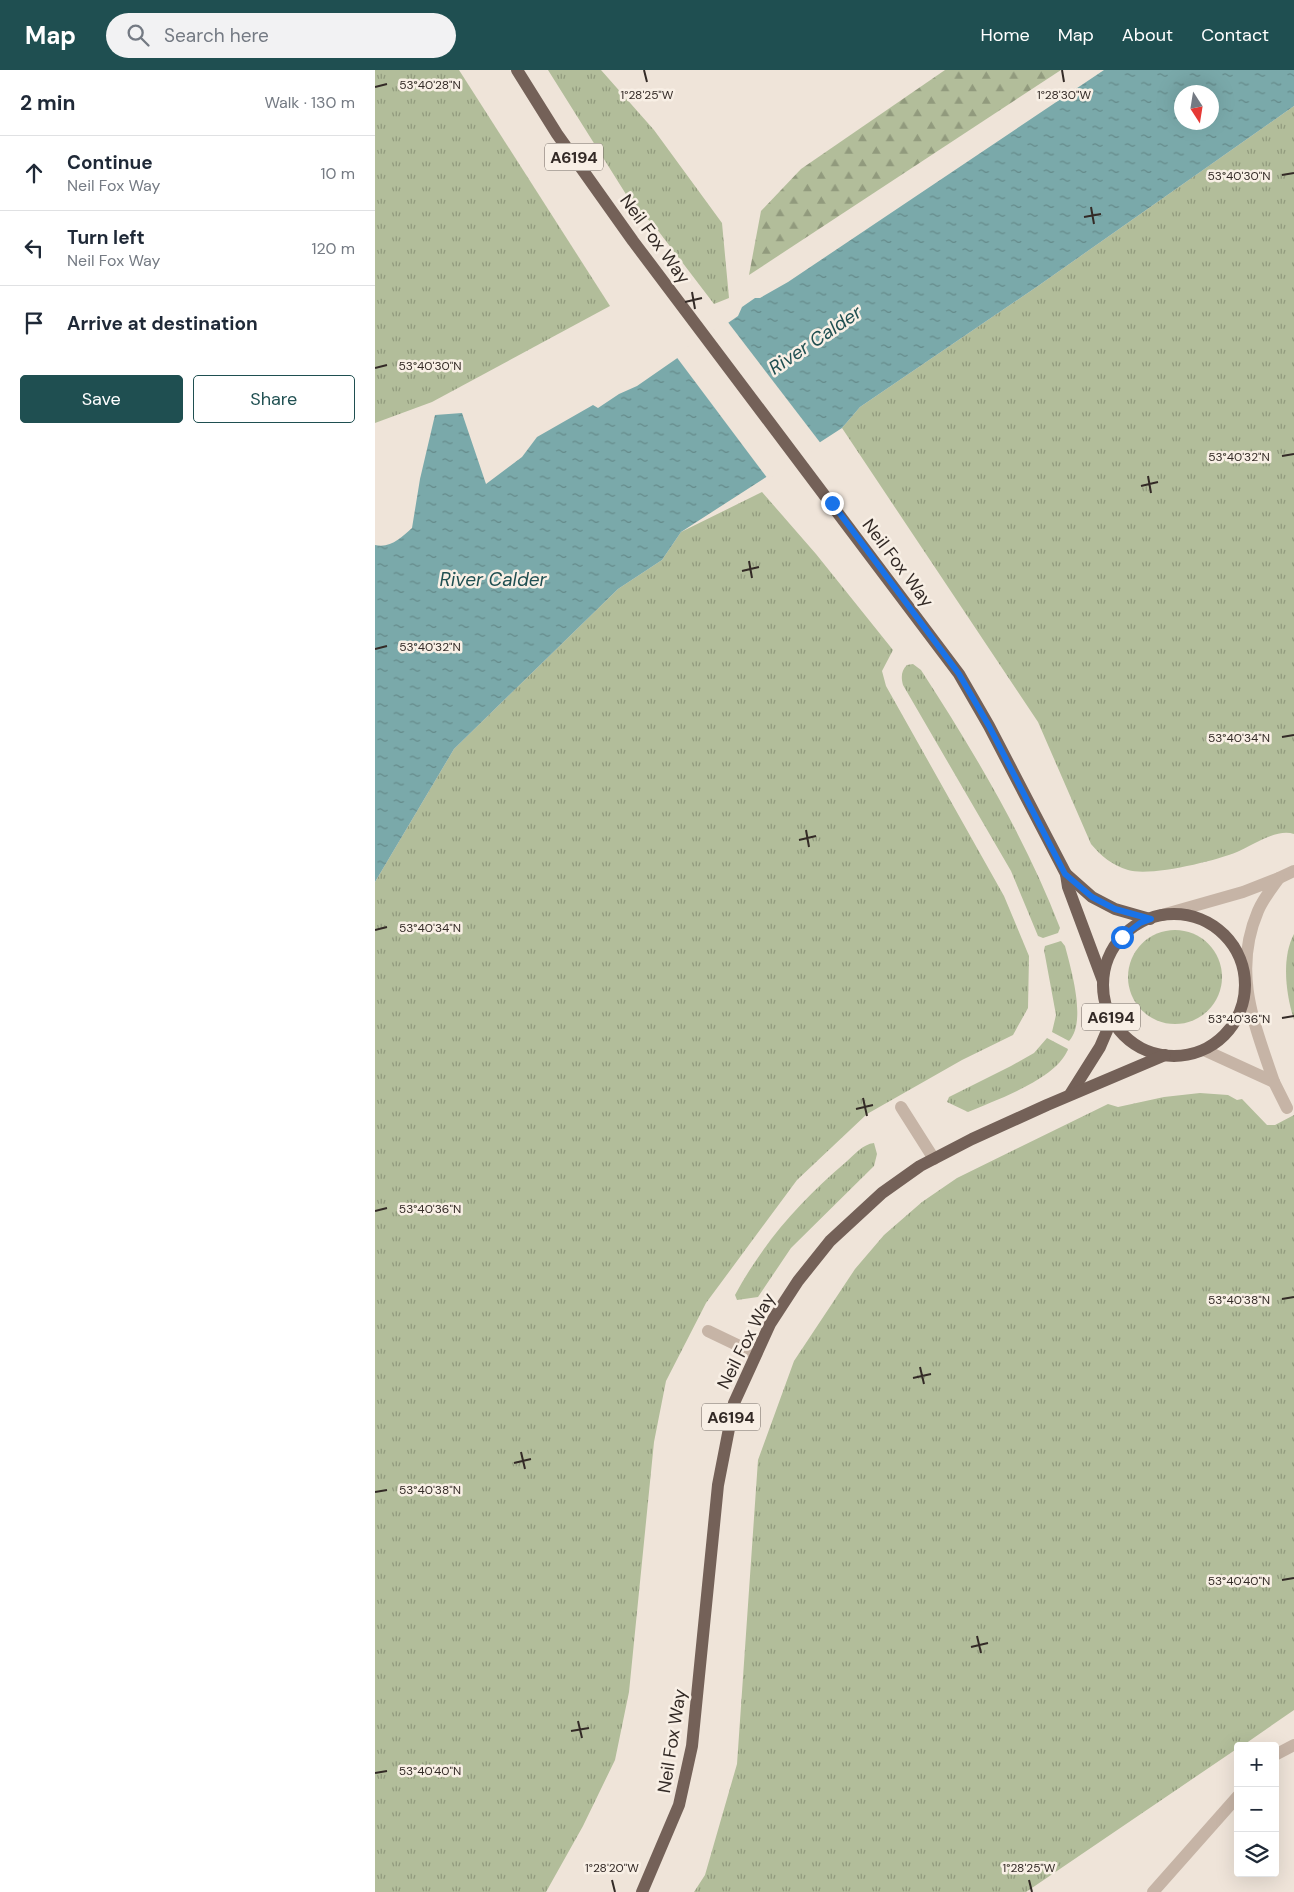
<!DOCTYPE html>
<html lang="en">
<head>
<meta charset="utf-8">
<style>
  :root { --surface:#fff; --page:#f2f2f3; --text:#1f2937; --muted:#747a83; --line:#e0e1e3; --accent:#1f4f51 }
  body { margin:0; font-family:"DM Sans",sans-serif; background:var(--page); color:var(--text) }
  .controls { position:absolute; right:15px; bottom:15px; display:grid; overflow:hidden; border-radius:5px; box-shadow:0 5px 20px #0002 }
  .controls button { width:45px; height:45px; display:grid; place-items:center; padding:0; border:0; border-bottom:1px solid var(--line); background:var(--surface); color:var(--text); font:25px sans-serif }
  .compass { position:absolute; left:799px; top:15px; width:45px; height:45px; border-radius:50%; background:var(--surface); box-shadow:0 5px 20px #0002; rotate:168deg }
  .stop { position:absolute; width:15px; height:15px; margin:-11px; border:4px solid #1a73e8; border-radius:50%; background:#fff }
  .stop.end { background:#1a73e8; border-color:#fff; box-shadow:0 1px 5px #0008 }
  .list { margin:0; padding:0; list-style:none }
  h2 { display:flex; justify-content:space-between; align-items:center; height:65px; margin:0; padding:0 20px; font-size:21px }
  h2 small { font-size:16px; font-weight:400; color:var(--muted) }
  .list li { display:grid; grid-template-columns:32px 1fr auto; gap:15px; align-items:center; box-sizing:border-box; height:75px; padding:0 20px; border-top:1px solid var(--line) }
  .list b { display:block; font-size:19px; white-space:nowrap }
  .list p { margin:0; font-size:16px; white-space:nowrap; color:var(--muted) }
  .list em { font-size:16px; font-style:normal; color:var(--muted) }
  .actions { display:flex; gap:10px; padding:15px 20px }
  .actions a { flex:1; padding:11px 0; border:1px solid var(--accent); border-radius:5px; text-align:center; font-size:18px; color:var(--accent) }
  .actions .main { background:var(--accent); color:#fff }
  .icon { flex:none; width:28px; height:28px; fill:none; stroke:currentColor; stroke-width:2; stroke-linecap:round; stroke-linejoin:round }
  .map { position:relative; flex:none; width:919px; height:1822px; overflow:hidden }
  header { display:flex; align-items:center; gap:30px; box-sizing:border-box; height:70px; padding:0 25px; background:var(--accent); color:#fff }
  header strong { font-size:24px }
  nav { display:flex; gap:28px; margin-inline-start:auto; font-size:18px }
  .search { width:350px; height:45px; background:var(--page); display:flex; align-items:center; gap:12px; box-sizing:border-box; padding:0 18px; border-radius:28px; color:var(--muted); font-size:19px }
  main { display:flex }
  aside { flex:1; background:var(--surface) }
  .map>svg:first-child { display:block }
  .grass { fill:url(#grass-tufts) }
  .forest { fill:url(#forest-firs) }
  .water { fill:url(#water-ripples); fill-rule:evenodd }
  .pier { fill:#efe4d9 }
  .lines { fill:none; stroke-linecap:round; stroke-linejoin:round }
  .lane { stroke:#c6b4a6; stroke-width:12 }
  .street { stroke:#c6b4a6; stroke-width:12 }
  .primary { stroke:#746158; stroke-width:12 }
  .route { stroke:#1a73e8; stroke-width:6 }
  .ticks { fill:none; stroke:#332a26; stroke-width:2 }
  .labels { text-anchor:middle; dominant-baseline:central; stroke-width:5; stroke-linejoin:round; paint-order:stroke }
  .shield { fill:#f8efe5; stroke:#6e655f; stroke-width:1 }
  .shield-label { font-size:16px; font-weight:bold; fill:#332a26 }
  .street-label { font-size:18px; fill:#332a26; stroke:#f8efe5 }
  .water-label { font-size:19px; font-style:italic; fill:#1f4f51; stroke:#f8efe5 }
  .ticks-label { font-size:12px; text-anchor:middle; fill:#332a26; stroke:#f8efe5; stroke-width:5; stroke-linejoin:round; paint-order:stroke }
</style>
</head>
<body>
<header>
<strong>Map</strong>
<div class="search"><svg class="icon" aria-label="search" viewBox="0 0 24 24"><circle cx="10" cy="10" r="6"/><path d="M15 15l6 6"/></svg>Search here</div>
<nav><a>Home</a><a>Map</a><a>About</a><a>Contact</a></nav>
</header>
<main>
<aside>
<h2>2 min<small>Walk · 130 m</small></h2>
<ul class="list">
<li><svg class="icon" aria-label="ahead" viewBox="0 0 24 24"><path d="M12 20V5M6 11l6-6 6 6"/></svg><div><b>Continue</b><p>Neil Fox Way</p></div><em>10 m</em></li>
<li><svg class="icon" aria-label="left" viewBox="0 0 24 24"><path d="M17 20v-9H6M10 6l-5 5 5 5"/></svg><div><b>Turn left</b><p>Neil Fox Way</p></div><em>120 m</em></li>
<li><svg class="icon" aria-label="arrive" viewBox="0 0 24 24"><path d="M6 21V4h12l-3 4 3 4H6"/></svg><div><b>Arrive at destination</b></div></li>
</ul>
<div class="actions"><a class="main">Save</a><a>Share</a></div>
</aside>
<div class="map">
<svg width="919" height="1822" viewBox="0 0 919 1822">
  <defs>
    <pattern id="grass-tufts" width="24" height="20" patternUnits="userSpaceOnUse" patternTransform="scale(1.25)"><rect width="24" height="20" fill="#b2bd9a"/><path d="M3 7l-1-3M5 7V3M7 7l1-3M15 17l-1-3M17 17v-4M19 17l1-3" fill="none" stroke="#919a7d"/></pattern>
    <pattern id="forest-firs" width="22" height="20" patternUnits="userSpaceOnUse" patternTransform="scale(1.25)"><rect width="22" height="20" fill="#b2bd9a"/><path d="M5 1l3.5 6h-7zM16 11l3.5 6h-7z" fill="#919a7d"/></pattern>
    <pattern id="water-ripples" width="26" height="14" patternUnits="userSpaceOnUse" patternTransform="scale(1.25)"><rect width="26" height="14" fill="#7aa9aa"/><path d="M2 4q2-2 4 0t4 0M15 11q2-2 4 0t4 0" fill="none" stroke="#658a8a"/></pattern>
  </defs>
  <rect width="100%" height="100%" fill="#efe4d9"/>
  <g class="grass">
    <path d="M0,0H84L235,236L57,332L0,353Z"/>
    <path d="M173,0H226L279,60L347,153L354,228L339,234L278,154L259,137Z"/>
    <path d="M919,36V764C902,758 878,775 862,782C840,791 775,807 753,800C737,795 726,786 716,774L663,652L467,358L485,337L663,216Z"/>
    <path d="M387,422L441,484L518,580L507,601L511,616L629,826L654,886L653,938L638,965L587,990L492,1044L422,1110L331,1233L291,1311L279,1372L254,1622L240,1690L208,1756L171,1822H0V812L79,679L243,519L287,490L306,462Z"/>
    <path d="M538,594L546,600C599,682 650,767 685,858L683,863L668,868L663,866L636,801L528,615C526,607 526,601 532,595Z"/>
    <circle cx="800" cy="907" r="47"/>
    <path d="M919,864V950C911,925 906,888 919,864Z"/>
    <path d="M686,871L690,876C696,899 712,952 694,971L677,962L681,945L669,880L670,876Z"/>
    <path d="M672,968L693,979C682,1009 621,1030 593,1042L572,1032L574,1027L636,996L659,983Z"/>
    <path d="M825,1023L853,1025L862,1030L867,1029L892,1055H900L919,1045V1640L867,1676H863V1678L651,1822H319L330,1805L362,1694L383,1390L419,1291L480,1199L509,1165L547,1132L582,1108L733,1034L743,1037L789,1027Z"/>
    <path d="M499,1073L502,1084L499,1096L416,1178L383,1227L362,1230L360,1225C388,1173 426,1130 471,1092C479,1085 488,1074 499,1073Z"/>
  </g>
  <path class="forest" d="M570,0H686L374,205L386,141L426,99Z"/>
  <path class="water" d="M729,0H919V36L663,216L485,337L467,358L306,462L287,490L243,519L79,679L0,812V475C15,479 27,467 37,458L45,409L60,345L87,343L111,414L147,387L162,367L218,335L223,338L244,324L262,316L363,246L367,237L380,228H385L413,212ZM806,22H836V52H806Z"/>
  <path class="pier" d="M352,251L447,375L393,409L300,285Z"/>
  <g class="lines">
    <g class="lane">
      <path d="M900,1685L919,1675"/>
      <path d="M778,1822L863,1726"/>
    </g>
    <g class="street">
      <path d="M904,808L919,801"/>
      <path d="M787,845L868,822L904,808C897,818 888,829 883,841C857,902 879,953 899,1012L829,980"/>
      <path d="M899,1012L912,1038"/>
      <path d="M526,1037L559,1089"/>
      <path d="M333,1261L381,1284"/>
    </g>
    <g class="primary">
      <path d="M142,0L182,64L258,171L584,604L614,656L691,804L693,817L728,911"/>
      <path d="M691,804L717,827L740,839L775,849"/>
      <circle cx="799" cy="915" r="71"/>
      <path d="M696,1023L725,977L737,949"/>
      <path d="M267,1822L304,1735L317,1676L343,1415L359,1333L395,1254L423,1211L455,1171L507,1123L545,1096L597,1069L672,1035L790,985"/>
    </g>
  </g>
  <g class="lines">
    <path class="route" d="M457,433L584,604L614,656L690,804L717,827L740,839L776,849L765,853L747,867"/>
  </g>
  <path class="ticks" d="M269,0L272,12M687,0L689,12M0,17L12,14M907,105L919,103M716,137L719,154M709,147L726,144M317,222L320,239M310,232L327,228M0,298L12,295M907,386L919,384M773,406L776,423M766,416L783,412M374,491L377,508M367,501L384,497M0,579L12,576M907,667L919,665M431,760L434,777M424,770L441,766M0,860L12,857M907,948L919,946M488,1028L492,1046M481,1039L498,1035M0,1141L12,1138M907,1229L919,1227M545,1297L549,1314M538,1308L556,1304M146,1382L150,1399M139,1393L156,1389M0,1422L12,1420M907,1510L919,1508M602,1566L606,1583M596,1577L613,1573M203,1651L207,1668M196,1661L214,1658M0,1703L12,1701M237,1810L240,1822M654,1810L657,1822"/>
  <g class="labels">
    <g class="shield">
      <rect x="170" y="73.5" width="58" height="27" rx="4"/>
      <rect x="707" y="933.5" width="58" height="27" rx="4"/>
      <rect x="327" y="1333.5" width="58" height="27" rx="4"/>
    </g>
    <g class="shield-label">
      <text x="199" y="87">A6194</text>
      <text x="736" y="947">A6194</text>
      <text x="356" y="1347">A6194</text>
    </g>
    <g class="street-label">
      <text transform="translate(280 169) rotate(54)">Neil Fox Way</text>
      <text transform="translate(523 493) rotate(53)">Neil Fox Way</text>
      <text transform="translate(371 1271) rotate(-63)">Neil Fox Way</text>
      <text transform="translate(297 1671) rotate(-81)">Neil Fox Way</text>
    </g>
    <g class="water-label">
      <text transform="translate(440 270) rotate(-34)">River Calder</text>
      <text x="118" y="509">River Calder</text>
    </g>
  </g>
  <g class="ticks-label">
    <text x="55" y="19">53°40'28"N</text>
    <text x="272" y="29">1°28'25"W</text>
    <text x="689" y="29">1°28'30"W</text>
    <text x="864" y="110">53°40'30"N</text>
    <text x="55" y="300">53°40'30"N</text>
    <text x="864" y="391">53°40'32"N</text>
    <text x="55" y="581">53°40'32"N</text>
    <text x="864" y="672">53°40'34"N</text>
    <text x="55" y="862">53°40'34"N</text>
    <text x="864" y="953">53°40'36"N</text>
    <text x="55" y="1143">53°40'36"N</text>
    <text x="864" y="1234">53°40'38"N</text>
    <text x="55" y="1424">53°40'38"N</text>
    <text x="864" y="1515">53°40'40"N</text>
    <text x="55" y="1705">53°40'40"N</text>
    <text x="237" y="1802">1°28'20"W</text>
    <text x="654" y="1802">1°28'25"W</text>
  </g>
</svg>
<div class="controls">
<button>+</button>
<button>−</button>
<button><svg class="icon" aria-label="layers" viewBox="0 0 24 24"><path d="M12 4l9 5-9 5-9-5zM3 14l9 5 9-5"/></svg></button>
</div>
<svg class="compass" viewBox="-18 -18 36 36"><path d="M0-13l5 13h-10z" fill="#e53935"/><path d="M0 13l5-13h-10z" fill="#747a83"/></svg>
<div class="stop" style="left:747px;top:867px"></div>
<div class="stop end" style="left:457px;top:433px"></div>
</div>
</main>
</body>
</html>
